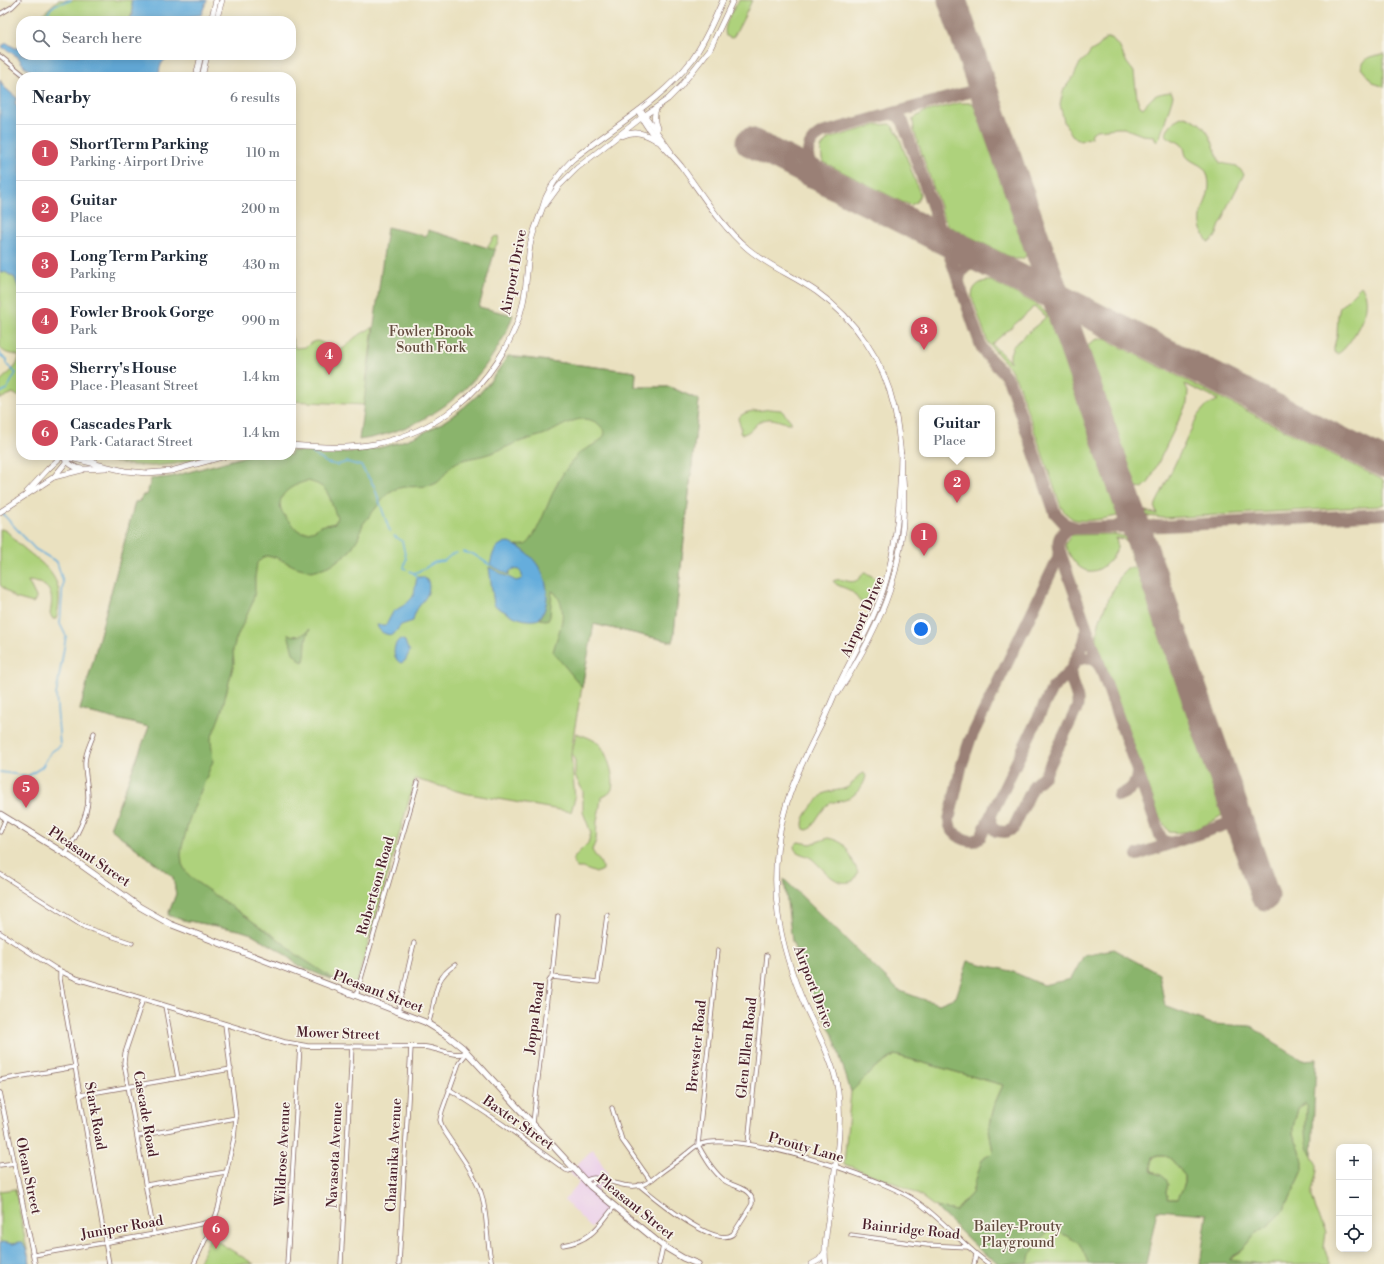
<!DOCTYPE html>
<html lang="en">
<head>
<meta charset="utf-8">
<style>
  :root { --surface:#fff; --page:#f6f6f7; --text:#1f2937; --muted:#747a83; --line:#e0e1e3; --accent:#d1495b }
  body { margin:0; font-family:"Libre Bodoni",serif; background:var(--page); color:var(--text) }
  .controls { position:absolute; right:12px; bottom:12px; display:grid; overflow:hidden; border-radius:8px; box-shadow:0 2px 10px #0003 }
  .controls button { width:36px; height:36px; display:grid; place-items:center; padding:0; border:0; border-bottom:1px solid var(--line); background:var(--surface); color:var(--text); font:20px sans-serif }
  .you { position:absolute; left:921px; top:629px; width:14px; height:14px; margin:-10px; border:3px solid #fff; border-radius:50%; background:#1a73e8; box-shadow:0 0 0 6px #1a73e833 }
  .badge { display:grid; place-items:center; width:26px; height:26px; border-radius:50%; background:var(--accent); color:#fff; font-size:13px; font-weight:700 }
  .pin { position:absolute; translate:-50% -33px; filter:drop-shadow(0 1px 2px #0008) }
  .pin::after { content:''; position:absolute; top:21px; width:14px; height:12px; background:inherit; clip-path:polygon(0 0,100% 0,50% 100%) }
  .popup { position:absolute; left:919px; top:405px; width:76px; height:52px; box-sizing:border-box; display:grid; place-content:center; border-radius:8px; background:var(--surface); filter:drop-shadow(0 1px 3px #0005); font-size:13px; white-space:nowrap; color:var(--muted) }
  .popup b { font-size:15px; color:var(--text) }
  .popup::after { content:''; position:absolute; left:50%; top:100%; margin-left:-8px; border:8px solid transparent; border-top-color:var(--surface) }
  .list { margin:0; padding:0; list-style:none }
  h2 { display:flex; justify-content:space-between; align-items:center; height:52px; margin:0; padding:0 16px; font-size:17px }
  h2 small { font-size:13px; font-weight:400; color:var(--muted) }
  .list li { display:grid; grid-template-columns:26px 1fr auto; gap:12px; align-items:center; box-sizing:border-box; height:56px; padding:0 16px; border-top:1px solid var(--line) }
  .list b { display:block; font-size:15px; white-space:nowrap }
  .list p { margin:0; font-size:13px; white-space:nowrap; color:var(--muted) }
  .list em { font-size:13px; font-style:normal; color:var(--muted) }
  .icon { flex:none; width:22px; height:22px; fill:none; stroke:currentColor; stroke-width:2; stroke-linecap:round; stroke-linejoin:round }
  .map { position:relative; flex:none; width:1384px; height:1264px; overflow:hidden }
  .search { position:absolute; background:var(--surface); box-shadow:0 2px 10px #0003; left:16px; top:16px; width:280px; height:44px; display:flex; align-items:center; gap:10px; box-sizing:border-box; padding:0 14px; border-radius:16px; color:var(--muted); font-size:15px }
  .panel { position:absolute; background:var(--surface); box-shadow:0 2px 10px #0003; left:16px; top:72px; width:280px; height:388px; border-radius:16px }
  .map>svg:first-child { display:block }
  .built { fill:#ecd1ea }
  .green { fill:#aed27c; stroke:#7c7854; fill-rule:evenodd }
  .forest { fill:#8ab46c; stroke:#6a6a4c; fill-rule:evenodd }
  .water { fill:#65addc; stroke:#586684 }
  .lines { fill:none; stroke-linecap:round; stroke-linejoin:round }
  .stream { stroke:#65addc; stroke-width:1.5 }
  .taxiway { stroke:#9a8076; stroke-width:12 }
  .runway { stroke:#9a8076; stroke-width:29 }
  .minor-casing { stroke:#82635f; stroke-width:5 }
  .tertiary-casing { stroke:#82635f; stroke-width:5.5 }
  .secondary-casing { stroke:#82635f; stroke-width:6 }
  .primary-casing { stroke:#82635f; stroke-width:7 }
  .minor { stroke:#fff; stroke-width:3.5 }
  .tertiary { stroke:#fff; stroke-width:4 }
  .secondary { stroke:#fff; stroke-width:5 }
  .primary { stroke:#fff; stroke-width:5.5 }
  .labels { text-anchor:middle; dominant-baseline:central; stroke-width:3.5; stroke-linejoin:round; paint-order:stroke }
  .street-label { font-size:14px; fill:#4a1f2b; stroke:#f7f3e8 }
  .park-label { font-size:14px; fill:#634c3f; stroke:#f7f3e8 }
</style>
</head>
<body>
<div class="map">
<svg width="1384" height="1264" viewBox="0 0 1384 1264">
  <rect width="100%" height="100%" fill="#f7f3e8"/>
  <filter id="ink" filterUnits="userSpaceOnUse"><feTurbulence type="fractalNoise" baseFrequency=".025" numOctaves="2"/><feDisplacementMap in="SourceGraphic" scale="8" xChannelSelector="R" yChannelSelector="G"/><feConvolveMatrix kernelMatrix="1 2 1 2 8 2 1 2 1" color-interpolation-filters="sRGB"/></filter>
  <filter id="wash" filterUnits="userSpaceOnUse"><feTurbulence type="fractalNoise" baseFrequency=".012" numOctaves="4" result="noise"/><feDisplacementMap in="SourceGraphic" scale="16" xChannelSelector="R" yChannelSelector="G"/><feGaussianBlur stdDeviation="0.9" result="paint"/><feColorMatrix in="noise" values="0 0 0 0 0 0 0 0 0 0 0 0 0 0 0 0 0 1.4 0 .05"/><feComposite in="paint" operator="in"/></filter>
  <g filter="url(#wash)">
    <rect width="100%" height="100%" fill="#eae1c0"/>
    <path class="built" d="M593,1149L608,1174L594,1197L608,1208L591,1228L564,1200L579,1183L569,1172Z"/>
    <g class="green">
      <path d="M58,0H132L133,12L128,21H47L48,16L45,15L42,21H35Z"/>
      <path d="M739,0H752C750,5 735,37 732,38C730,38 727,36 726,36C722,25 734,9 739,0Z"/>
      <path d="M1106,38H1112L1115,43L1119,46L1127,63L1134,72L1137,98L1140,106L1143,108C1154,96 1153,94 1171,92L1173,96L1160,137L1156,141L1154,136L1142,135L1124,128H1117L1096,130L1092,133L1091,137L1080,141L1072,135L1064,122L1060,104L1064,89L1074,76L1080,63L1086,58L1091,51L1098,47Z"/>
      <path d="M1384,53V88L1382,86L1373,83L1361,68C1367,53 1373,58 1384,53Z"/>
      <path d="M959,103H977L1027,249L1028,253L1023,259H1014L951,227L947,224L944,218L914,131L913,119L924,112Z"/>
      <path d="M1185,116C1190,118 1195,120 1199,123C1211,132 1215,150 1220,163L1237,166L1244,174L1230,202C1227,206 1226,209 1225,213C1225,217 1222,221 1220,225C1217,232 1217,240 1208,242C1189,212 1214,203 1208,177C1205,164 1196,165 1188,158C1184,155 1186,149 1182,145C1177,140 1170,140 1166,135C1168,125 1176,118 1185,116Z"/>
      <path d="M890,124L893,127L898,134L920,194L917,202L911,205L902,202L825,163L822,159L821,148L828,139L877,125Z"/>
      <path d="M498,236C500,242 495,247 492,252L364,401V405L291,401V336L295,348L306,347C321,331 327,353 340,350C346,348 351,340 357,336C362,333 368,330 373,327L366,383L487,248L494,237Z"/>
      <path d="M5,272L15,278L21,296V398L13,393L0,399V382C7,372 18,370 19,356C10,352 8,356 0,348V273Z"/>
      <path d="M986,281H991L1038,305L1052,319L1121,515C1110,518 1082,523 1073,519C1068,516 1064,512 1061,507L1017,381L1010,368L988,343L972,297C972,288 977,283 986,281ZM1033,307L1037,309L1046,317L1013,346L1010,354V362L992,344L1030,311Z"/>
      <path d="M1361,286C1366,292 1367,299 1366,307C1365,318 1348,350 1337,354L1334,352V347L1337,335L1338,315L1340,307Z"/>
      <path d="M1098,339H1105L1381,479L1384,481V504L1379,506L1163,518L1142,515L1087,358C1085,349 1089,342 1098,339ZM1185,384L1218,400L1206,406L1198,415L1156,504L1155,509L1157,514L1145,511L1136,487L1143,488L1149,482L1187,403L1188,391Z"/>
      <path d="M508,356L636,372L635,387H670L699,400L673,642L593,624L574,732L571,755L575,798L571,812L464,793L415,779L355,989L299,966L279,950L252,934L239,930L183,920L168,915L176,894L173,877L110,828L149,727L80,710L135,502L140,501L143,495H147L151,479L171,477L250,455H291V451C310,451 330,453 349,452C394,449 438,431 471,401C486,389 497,372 508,356Z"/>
      <path d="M769,409L781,410L791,421V423C782,424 774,416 763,420C755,422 751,434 742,434L740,433L741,427L738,419C744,409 758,412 769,409Z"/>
      <path d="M93,455H207L175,464L152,466L133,465L98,459Z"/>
      <path d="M0,529C8,529 13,539 19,544C39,562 62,573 59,603C58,608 58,614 56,619H53L50,614C54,594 51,583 28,581L36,597V599L33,603L15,598L0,585Z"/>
      <path d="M1114,534L1128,537L1225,813C1209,824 1189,835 1169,832L1160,818L1097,642C1095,619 1113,592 1122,573L1127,568H1135L1127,543L1123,539L1116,538C1119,547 1116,553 1110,560C1090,583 1073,567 1065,544L1070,537L1072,535Z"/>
      <path d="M864,572H865L878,580L882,585L879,589L872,591L865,603C858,603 858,597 853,593C848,587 838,588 833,581C846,575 853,591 864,572Z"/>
      <path d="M576,733C584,736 595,739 601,746C607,754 617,782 611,791C609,794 605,796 601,798L599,812L597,821L596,841L592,850C595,857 603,862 602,870L596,873L583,868H577L574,864L573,860L576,855L588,843L591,833L583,812V791L575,776V761L572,753Z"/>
      <path d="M864,773L866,776C864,787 853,799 841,801C837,802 833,801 829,804C821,810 816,821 810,829L807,830L804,829C799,817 816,803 823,794C831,790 839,791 846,788C854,785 855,775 864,773Z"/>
      <path d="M828,838C833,839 839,841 843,844C846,846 857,869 858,873L853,881C847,883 844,883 838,881C827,876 820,865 811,858C805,854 794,854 794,846L798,842L811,844Z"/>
      <path d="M895,1055L1003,1085L995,1103L989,1129L994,1153L1096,1238L1092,1264H1001L983,1253L989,1226L974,1185L972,1193L956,1211L935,1207L919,1195L902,1186L844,1164L851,1092L874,1069Z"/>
      <path d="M1305,1102L1307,1107L1306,1128L1310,1153L1317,1165V1171L1312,1191V1196L1316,1210L1326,1232L1324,1248L1331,1264H1261L1235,1262L1230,1260L1246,1246L1257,1232L1268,1226L1289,1200L1299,1179L1303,1170L1300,1151L1293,1134V1127L1298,1109Z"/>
      <path d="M1158,1155H1164L1171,1159L1185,1176V1183L1178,1199H1168L1166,1192L1168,1184L1161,1175L1152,1172L1150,1168L1154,1157Z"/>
      <path d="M15,1189L30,1264H0V1191Z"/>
      <path d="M210,1237L254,1264H198Z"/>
    </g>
    <g class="forest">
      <path d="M387,227L426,236L428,230L495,250L479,307L513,315C510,323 507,332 502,340C472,395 421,431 359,440Z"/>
      <path d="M508,356L636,372L635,387H670L699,400L673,642L594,624L582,687L553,652C558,631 571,611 554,592L552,591L550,616L549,619L545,620L540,619C542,615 544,611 545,607C551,581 538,559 516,545C521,545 525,546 528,543C537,535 550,497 557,484C561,476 573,458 581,452C590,446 599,444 605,434C602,424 593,419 582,419C570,420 559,428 548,433C538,437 527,439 516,443C506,447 496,452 485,455C475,458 465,458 456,463C445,468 444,482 432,485C417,489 402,483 388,493L363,524L358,538L350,551L333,564L320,569L311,571L296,567L275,557L266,556L259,561L257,563L255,578V591L252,604L236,639L233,650L234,663L221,713L211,739L213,761L189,820L182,847L181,855L182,864L186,872L195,881L281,941L297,955L338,982L299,966L279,950L252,934L239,930L183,920L168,915L176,894L173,877L110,828L149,727L80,710L135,502L140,501L143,495H147L151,479L171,477L250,455H291V451C310,451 330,453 349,452C394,449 438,431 471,401C486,389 497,372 508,356ZM307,481C332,486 328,499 337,517L335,523L320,526L315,530L308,532H301C297,530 293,526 290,522C269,502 285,487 307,481Z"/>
      <path d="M310,629C304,639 307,650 304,661L302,662L293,653L288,633L290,635C300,637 303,635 310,629Z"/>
      <path d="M784,879L898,990L919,998L939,1004L956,997L968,961L1011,971L1043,985L1071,979L1084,955L1113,949L1159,974L1165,1006L1212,1024L1251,1026L1274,1043L1302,1060L1316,1059L1312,1156C1307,1148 1306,1137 1306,1128C1305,1120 1309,1110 1305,1103L1298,1109L1293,1127V1134L1300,1151L1303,1162V1170L1299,1179L1283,1212L1268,1226L1257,1232L1246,1246L1230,1259V1260L1260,1264H1200L1207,1214L1157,1210L1146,1264H1088L1087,1260L1079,1243L1050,1227L1030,1255L1028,1264H1001L983,1253L935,1207L956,1211L972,1193L982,1159L993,1153L989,1129L995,1103L1003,1085L895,1055L874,1069L851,1092L833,1035L812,994L792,941ZM1158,1155H1164L1171,1159L1185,1176V1183L1178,1199H1168L1166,1192L1168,1184L1166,1179L1161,1175L1152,1172L1151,1169L1153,1157Z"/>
    </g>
    <g class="water">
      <path d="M131,0H207L201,15L186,17L181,21H129L133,14Z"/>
      <path d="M7,43L15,48H19L21,46V55H175C163,59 159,63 159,77H50L43,76L38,73L29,70L24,66L18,57L2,47L3,45Z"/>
      <path d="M0,80L4,87L17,98L15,103L17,106L18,107L21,105V296L15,278L5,272L0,273Z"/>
      <path d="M506,542C533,549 554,580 545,608C544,612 541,616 539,619C524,624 506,613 494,605L489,567L516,581L522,579V575L520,570L513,569L509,572V575L490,565C493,553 494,546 506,542Z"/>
      <path d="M417,577H423L428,581C431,592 426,597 420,605C416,610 414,615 413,621L401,625L393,635C385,635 379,632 377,625H386L393,612L407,603L412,598L414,594Z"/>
      <path d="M400,639L405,641L407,647L410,651L405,661L401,663C392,659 392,645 400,639Z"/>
      <path d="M3,1242L13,1244L19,1242H23L29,1257L30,1264H0V1244Z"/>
    </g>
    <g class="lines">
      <g class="stream">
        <path d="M44,21C45,16 50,8 55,5C60,2 66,3 71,0"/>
        <path d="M0,352L1,356L7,359V365L16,373L7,389L0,393"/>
        <path d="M312,453L327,463L337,465L347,462L361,466L374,486L390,532"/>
        <path d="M394,536L402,541L406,559L404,568L406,569"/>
        <path d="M463,552L473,554L490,565"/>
        <path d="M410,571L415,574L417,578"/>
        <path d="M414,573L420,571L435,562L444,561L452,554L457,553"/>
        <path d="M0,772L28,776L42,767L51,752L60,746L56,695L66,636L60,624L63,582L57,562L35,549L1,512"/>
      </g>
      <g class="taxiway">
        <path d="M972,91L977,86L979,77"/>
        <path d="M891,114L898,116L903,122L981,346C987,360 1001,367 1009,381L1055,513L1065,524L1077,528C1065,529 1056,535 1059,549L1160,836L1164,841L1172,843"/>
        <path d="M821,178C805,164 802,144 822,133L972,91L980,93L986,100"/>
        <path d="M930,233L945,248"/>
        <path d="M943,233L957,247"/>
        <path d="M959,285C958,267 971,261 987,262"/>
        <path d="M1118,526C1127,523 1129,517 1129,508"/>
        <path d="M1077,528L1167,526L1384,514"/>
        <path d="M1073,665C1078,654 1087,642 1086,629"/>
        <path d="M1071,669C1068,683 1081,695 1077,708L1045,775L1034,785L1013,829L1005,832L996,831L992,827L990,823L991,815L1052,689L1069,672L1075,663L1078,660L1086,658L1092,659L1096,661L1100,667"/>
        <path d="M1118,796C1130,791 1137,785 1137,772"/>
        <path d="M991,815L981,836L974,841C962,841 949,832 949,820L962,764L970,740L1058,558L1059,548"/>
        <path d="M1227,824L1233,818L1234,809"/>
        <path d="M1137,855L1227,824L1236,825L1242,833"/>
      </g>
      <g class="runway">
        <path d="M952,0L1265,896"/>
        <path d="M750,142L1384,463"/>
      </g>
    </g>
  </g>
  <g filter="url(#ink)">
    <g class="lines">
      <g class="minor-casing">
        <g id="minor">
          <path d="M0,14L12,7L19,0"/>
          <path d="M0,56L25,76"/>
          <path d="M0,832L6,818"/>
          <path d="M66,854C73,841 82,827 86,812C91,796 85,779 85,763C85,752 91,743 94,733"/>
          <path d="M0,874L84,927L132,943"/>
          <path d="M60,971V979L109,1264"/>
          <path d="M552,977L598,982L607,915"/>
          <path d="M356,996L418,782"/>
          <path d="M143,999L125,1053L124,1063L154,1234"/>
          <path d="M165,1006L178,1078"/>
          <path d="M398,1012L414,943"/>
          <path d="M428,1024C437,1001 431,980 455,965"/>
          <path d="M467,1053L459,1063L442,1111L440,1120L443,1129C455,1148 477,1176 482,1196C488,1218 486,1242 492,1264"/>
          <path d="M0,1080L75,1067"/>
          <path d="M449,1089L501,1123L566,1170L569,1171L574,1169"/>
          <path d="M80,1095L231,1069"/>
          <path d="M612,1108L622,1140L650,1180"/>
          <path d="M533,1123L549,981L552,977L558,916"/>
          <path d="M138,1136L236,1118"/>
          <path d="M748,1144L767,955"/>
          <path d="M794,1154L796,1142"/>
          <path d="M0,1165L15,1163"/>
          <path d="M585,1181C587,1180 591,1178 594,1178C609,1179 628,1191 644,1184C650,1182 655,1177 659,1174C668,1167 678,1161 686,1154C690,1151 694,1147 698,1145C736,1129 879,1177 913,1199C941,1217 962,1245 989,1264"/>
          <path d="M146,1185L226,1172"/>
          <path d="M639,1185C654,1197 714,1249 733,1234L752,1204C752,1200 753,1198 750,1195C745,1187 732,1186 725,1181C713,1172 705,1158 698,1145L718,950"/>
          <path d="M590,1186L594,1183L601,1180"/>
          <path d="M851,1235L927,1245L968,1247"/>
          <path d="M563,1245C591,1241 598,1227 614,1207"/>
          <path d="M34,1255L154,1234L214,1221"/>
          <path d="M194,1264L214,1221L218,1209L234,1138L236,1118L225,1024"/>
          <path d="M287,1264L300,1045"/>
          <path d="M341,1264L352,1046"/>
          <path d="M399,1264L411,1047"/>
          <path d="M659,1264L663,1246"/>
          <path d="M974,1264L976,1255"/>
        </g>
      </g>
      <g class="tertiary-casing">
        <g id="tertiary">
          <path d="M0,933L56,969L75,978L284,1042L307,1046L425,1047C441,1049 452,1057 467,1053"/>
          <path d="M0,1093L35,1264"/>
        </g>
      </g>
      <g class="secondary-casing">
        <g id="secondary">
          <path d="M211,21L216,0"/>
          <path d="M216,21L222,0"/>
          <path d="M196,77L201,55"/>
          <path d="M202,77L207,55"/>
          <path d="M657,107C653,114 654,121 657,128"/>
          <path d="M639,111C645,130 668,150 681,166C702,194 720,225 747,248C768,266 794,276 817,292C855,319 884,361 894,407C898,423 899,439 901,455"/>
          <path d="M643,113L671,152"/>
          <path d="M622,136C635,130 645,133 657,141"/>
          <path d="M545,205L559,186L577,168L641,118L668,99L680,87L710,49L733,0"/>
          <path d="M291,445C319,447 348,449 375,444C404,438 432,426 455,408C486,384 515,341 523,303C527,284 527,265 530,246C532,234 537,223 541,212C543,207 544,202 546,197C552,184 561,171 572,160C612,127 660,102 692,60C705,42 714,20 723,0"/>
          <path d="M87,455L91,460L95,462"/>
          <path d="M62,456L125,471L147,473L171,471L229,455"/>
          <path d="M64,458C77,474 89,468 106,468"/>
          <path d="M54,477L82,470"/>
          <path d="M27,492L48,469L63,455"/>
          <path d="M0,512L54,477L71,456"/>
          <path d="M838,693C883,622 909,563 903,477"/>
          <path d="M812,1264L819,1260L825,1252"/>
          <path d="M826,1264C823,1247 827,1230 829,1213C834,1173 843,1131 838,1091C834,1062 818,1034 806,1008C778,944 767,886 783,817C790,787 804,759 818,731C826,716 832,700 839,684C850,661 863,639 873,616C896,566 900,508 901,454"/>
        </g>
      </g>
      <g class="primary-casing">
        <path id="primary" d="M0,814L70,857L140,907L170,924L425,1022L448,1036L463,1048L590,1186L663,1246L683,1258L698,1264"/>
      </g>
      <use href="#minor" class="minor"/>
      <use href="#tertiary" class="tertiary"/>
      <use href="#secondary" class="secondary"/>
      <use href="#primary" class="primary"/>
    </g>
  </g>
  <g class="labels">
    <g class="street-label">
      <text transform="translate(514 272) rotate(-79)">Airport Drive</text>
      <text transform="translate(863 617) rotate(-66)">Airport Drive</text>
      <text transform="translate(89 857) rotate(34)">Pleasant Street</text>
      <text transform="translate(376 886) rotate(-74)">Robertson Road</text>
      <text transform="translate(813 987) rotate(69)">Airport Drive</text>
      <text transform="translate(378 992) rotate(21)">Pleasant Street</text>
      <text transform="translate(535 1018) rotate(-82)">Joppa Road</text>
      <text transform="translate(338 1034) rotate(2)">Mower Street</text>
      <text transform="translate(697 1046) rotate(-84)">Brewster Road</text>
      <text transform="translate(747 1048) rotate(-84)">Glen Ellen Road</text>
      <text transform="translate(145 1114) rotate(80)">Cascade Road</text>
      <text transform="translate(95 1116) rotate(80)">Stark Road</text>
      <text transform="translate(518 1123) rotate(35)">Baxter Street</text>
      <text transform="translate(806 1148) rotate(16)">Prouty Lane</text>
      <text transform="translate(283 1154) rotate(-87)">Wildrose Avenue</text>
      <text transform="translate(335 1155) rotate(-87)">Navasota Avenue</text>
      <text transform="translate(394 1155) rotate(-87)">Chatanika Avenue</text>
      <text transform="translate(28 1176) rotate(78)">Olean Street</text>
      <text transform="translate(635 1207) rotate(39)">Pleasant Street</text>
      <text transform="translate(122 1228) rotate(-10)">Juniper Road</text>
      <text transform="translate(911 1230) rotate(6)">Bainridge Road</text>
    </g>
    <g class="park-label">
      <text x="431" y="332">Fowler Brook<tspan x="431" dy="16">South Fork</tspan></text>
      <text x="1018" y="1227">Bailey-Prouty<tspan x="1018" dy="16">Playground</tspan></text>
    </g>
  </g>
</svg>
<div class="controls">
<button>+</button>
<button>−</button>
<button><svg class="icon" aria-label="locate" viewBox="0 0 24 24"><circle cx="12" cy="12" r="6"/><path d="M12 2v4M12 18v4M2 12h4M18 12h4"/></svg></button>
</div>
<div class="you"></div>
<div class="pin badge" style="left:924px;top:556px">1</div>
<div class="pin badge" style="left:957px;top:503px">2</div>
<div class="popup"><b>Guitar</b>Place</div>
<div class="pin badge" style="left:924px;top:350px">3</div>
<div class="pin badge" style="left:329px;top:375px">4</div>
<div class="pin badge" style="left:26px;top:808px">5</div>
<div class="pin badge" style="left:216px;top:1249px">6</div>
<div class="search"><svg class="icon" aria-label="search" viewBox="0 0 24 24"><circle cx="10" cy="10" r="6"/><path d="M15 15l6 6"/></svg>Search here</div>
<section class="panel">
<h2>Nearby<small>6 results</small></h2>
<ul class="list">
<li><span class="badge">1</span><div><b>ShortTerm Parking</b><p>Parking · Airport Drive</p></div><em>110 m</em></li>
<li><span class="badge">2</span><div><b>Guitar</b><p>Place</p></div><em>200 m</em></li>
<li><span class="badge">3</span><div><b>Long Term Parking</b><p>Parking</p></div><em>430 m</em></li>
<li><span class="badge">4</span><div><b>Fowler Brook Gorge</b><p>Park</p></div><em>990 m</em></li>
<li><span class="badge">5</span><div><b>Sherry's House</b><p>Place · Pleasant Street</p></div><em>1.4 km</em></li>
<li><span class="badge">6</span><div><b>Cascades Park</b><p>Park · Cataract Street</p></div><em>1.4 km</em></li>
</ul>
</section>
</div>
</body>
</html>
